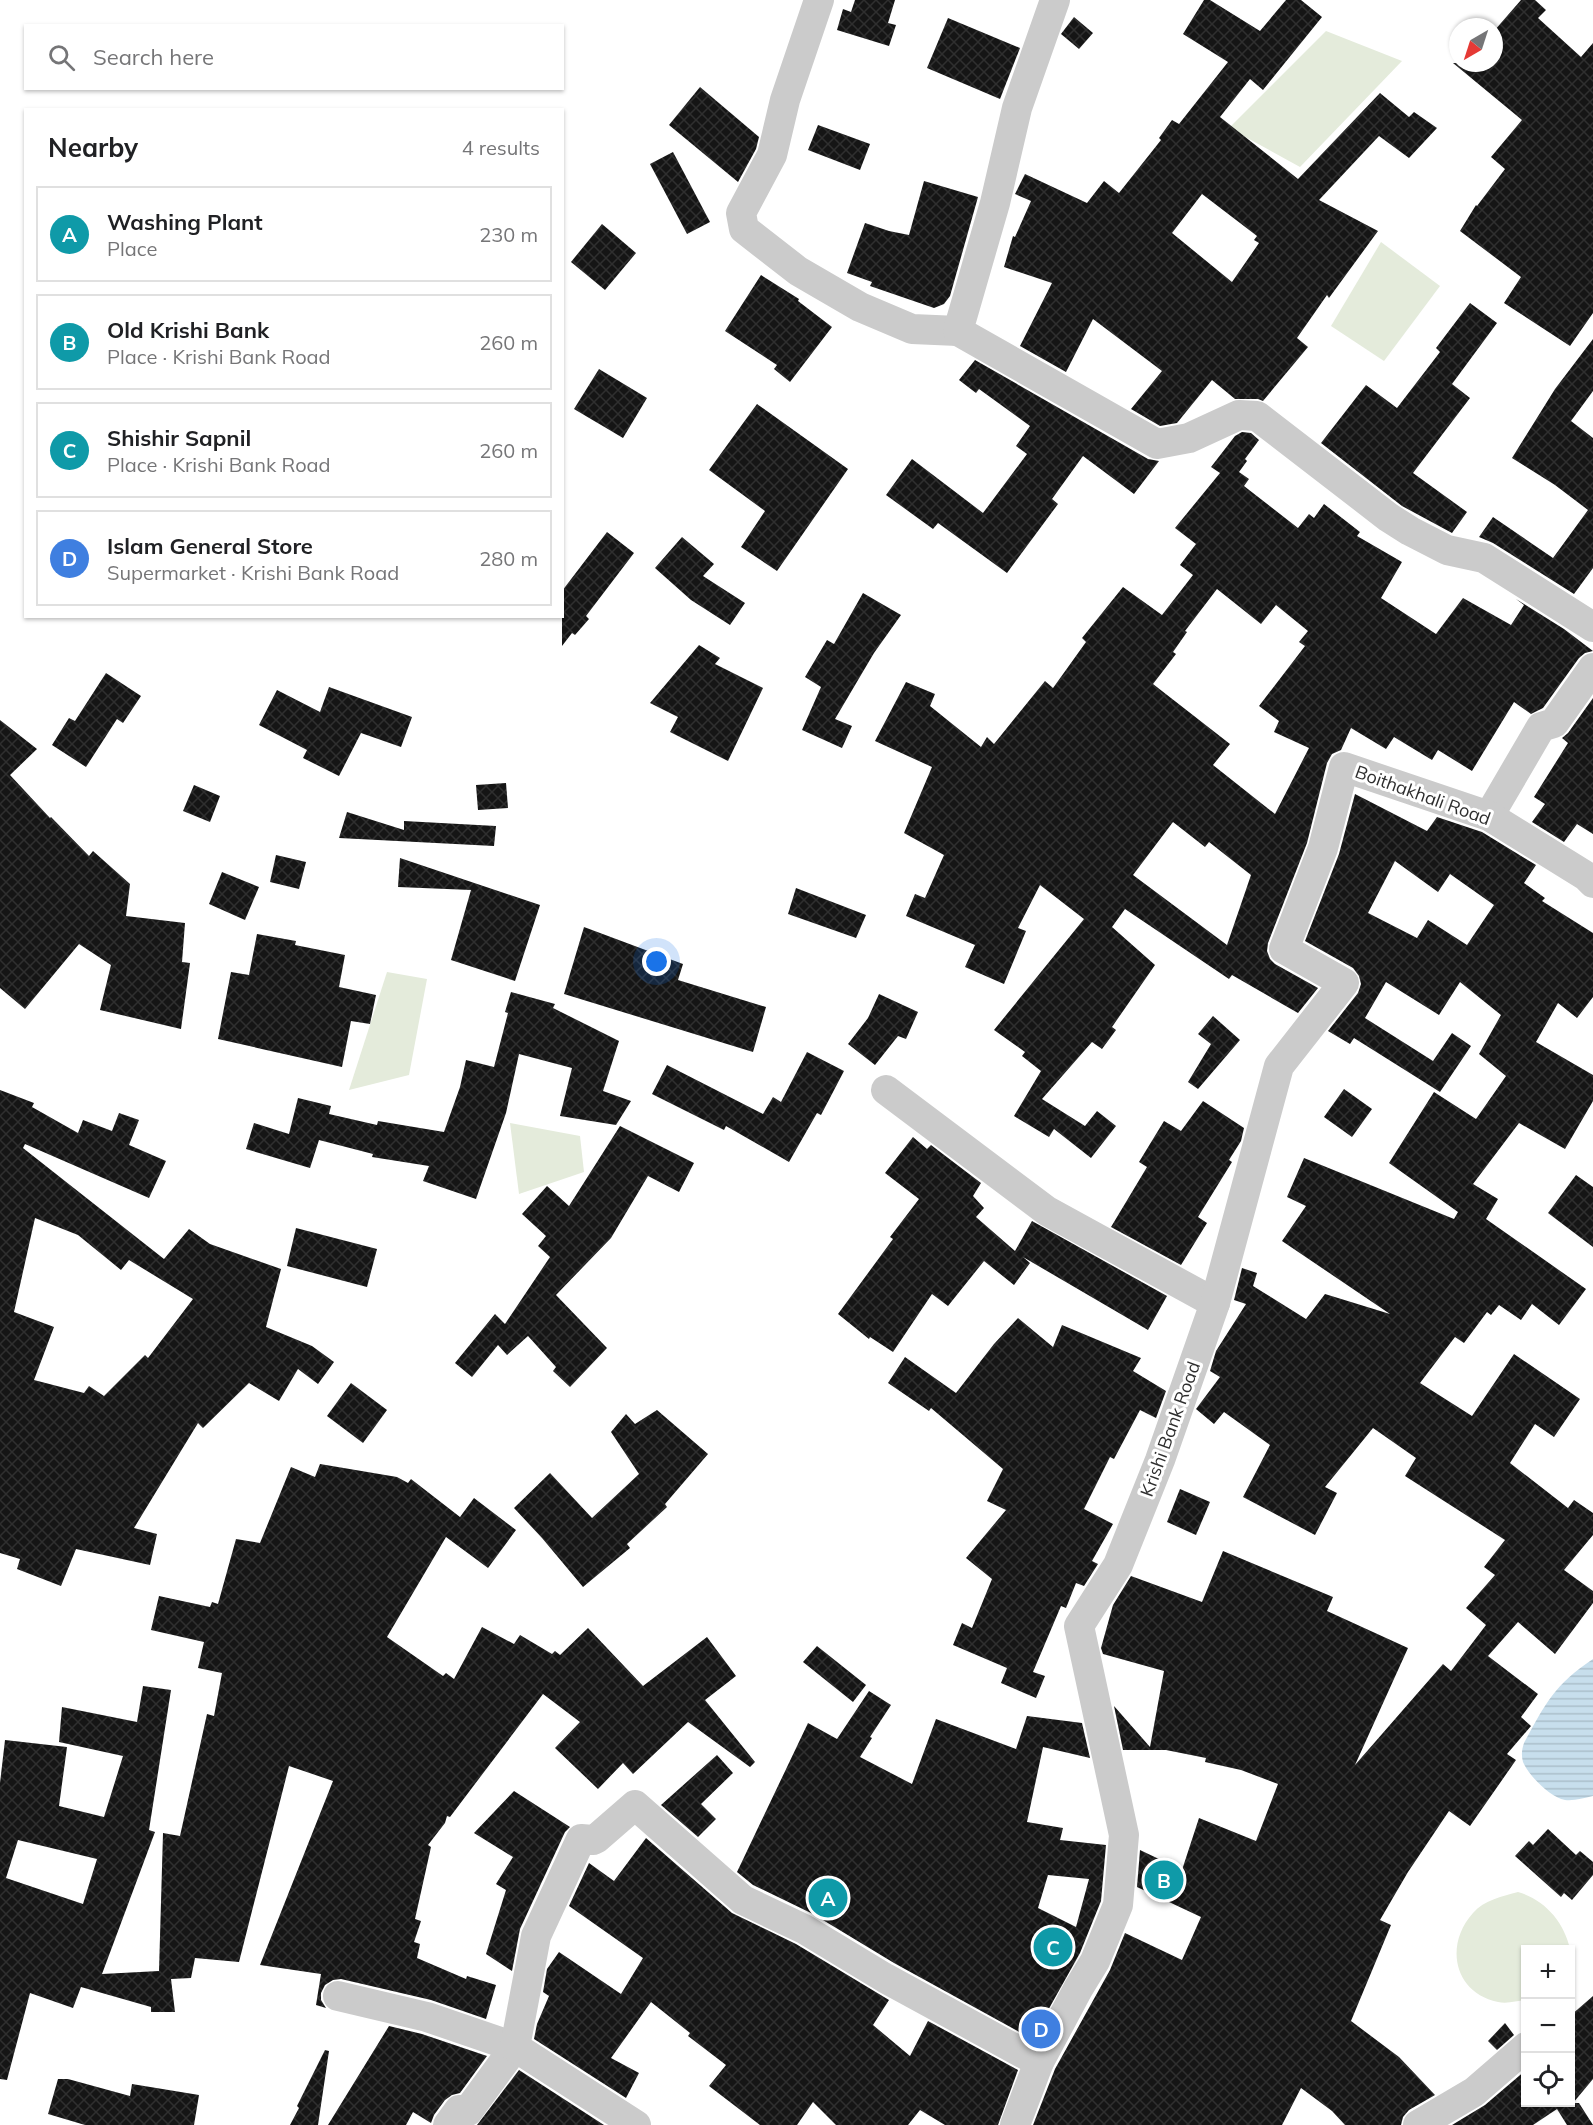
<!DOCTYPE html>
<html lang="en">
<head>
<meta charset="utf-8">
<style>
  :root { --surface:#fff; --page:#f2f2f2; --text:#202124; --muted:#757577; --line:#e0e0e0; --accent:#db2777 }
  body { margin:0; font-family:Mulish,sans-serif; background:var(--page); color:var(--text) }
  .controls { position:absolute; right:18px; bottom:18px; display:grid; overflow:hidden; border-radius:0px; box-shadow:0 2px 4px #0004 }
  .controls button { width:54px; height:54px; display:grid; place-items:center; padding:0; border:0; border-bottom:2px solid var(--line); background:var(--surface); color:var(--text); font:30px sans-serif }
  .compass { position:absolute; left:1449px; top:18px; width:54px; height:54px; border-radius:50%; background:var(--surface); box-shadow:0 2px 4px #0004; rotate:219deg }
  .you { position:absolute; left:657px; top:962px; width:21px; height:21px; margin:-15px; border:4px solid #fff; border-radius:50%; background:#1a73e8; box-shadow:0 0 0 9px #1a73e833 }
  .badge { display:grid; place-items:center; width:39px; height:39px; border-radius:50%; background:var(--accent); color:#fff; font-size:20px; font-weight:700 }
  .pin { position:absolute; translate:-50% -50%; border:3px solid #fff; box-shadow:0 2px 6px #0006 }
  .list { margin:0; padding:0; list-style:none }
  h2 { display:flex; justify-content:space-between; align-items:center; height:78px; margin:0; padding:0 24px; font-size:26px }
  h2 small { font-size:20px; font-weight:400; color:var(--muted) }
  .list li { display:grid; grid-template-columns:39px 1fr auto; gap:18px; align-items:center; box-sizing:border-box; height:96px; margin:0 12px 12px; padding:0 12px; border:2px solid var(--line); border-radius:0px }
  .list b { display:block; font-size:22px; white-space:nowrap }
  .list p { margin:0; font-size:20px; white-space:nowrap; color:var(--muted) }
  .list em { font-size:20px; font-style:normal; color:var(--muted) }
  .icon { flex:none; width:33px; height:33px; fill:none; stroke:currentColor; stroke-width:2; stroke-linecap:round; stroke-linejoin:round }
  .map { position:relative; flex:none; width:1593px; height:2125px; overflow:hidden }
  .search { position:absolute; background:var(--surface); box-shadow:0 2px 4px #0004; left:24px; top:24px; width:540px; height:66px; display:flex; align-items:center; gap:15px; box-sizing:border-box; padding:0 21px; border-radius:0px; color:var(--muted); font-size:22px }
  .panel { position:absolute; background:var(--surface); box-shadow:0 2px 4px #0004; left:24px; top:108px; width:540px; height:510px; border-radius:0px }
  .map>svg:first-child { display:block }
  .green { fill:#e4ebdb }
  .water { fill:url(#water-rules) }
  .building { fill:url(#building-cross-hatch); fill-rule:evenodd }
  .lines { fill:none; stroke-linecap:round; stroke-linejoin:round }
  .street { stroke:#cbcbcb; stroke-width:30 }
  .labels { text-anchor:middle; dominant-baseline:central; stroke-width:6; stroke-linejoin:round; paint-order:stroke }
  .street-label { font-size:18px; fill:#2e2e2e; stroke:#fff }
</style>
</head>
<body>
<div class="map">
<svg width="1593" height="2125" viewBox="0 0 1593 2125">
  <defs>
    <pattern id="water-rules" width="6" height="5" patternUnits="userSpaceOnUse" patternTransform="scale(1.5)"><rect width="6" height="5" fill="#c7deec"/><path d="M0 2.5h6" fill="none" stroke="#abbfcb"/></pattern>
    <pattern id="building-cross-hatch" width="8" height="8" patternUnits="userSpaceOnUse" patternTransform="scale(1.5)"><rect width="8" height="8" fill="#151515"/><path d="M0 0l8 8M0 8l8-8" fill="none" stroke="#2f2f2f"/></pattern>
  </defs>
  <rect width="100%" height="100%" fill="#fff"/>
  <g class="green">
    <path d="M1326,31L1402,61L1300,167L1229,128Z"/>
    <path d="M1381,242L1440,286L1384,361L1331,326Z"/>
    <path d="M387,972L427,979L409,1075L349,1090Z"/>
    <path d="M510,1123L580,1136L584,1172L519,1194Z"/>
    <path d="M1518,1892C1545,1900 1564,1922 1570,1949L1526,1950L1525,2000C1517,2001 1507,2004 1498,2002C1454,1993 1444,1945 1473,1913C1484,1900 1503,1896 1518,1892Z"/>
  </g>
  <path class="water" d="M1593,1659V1796C1583,1798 1575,1801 1565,1800C1550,1797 1529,1776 1523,1762C1521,1755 1522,1749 1524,1743C1545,1704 1555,1684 1593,1659Z"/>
  <g class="building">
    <path d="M855,0H895L888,23L896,25L889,46L837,30L843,9L851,12Z"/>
    <path d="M1204,0H1210L1260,31L1286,0H1301L1322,17L1263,90L1250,79L1220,117L1298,179L1380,93L1409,117L1414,112L1437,128L1409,158L1379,136L1319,200L1378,231L1329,298L1327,295L1297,338L1308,347L1263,401L1258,399H1235L1212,380L1177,423L1160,426L1131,409L1162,371L1093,319L1066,372L1020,346L1052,283L1004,267L1013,236L1015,237L1031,201L1015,194L1025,174L1087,203L1104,181L1119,193L1161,140L1159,138L1172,120L1179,124L1228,62L1183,34ZM1202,194L1257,236L1254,240L1259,243L1232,282L1172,233Z"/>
    <path d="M1521,0H1535L1546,10L1538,18L1581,57L1593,43V313L1570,346L1504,303L1521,277L1460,231L1476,205L1477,206L1505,169L1491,157L1522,120L1453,63H1494V31Z"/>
    <path d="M1074,17L1093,33L1079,49L1061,34Z"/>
    <path d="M948,18L1020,48L1000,99L927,68Z"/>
    <path d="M700,87L759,137L756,149L738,182L669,125Z"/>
    <path d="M818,125L870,144L860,170L808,150Z"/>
    <path d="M673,152L710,222L687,234L650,164Z"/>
    <path d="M924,181L978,197L950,296L944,304L934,308L870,286L872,282L847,273L865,223L889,231L909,235Z"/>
    <path d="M602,224L636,253L605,290L571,262Z"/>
    <path d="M761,275L799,299L798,301L832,327L790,382L774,369L777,365L725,331Z"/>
    <path d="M1470,303L1497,323L1452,384L1470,398L1413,473L1467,512L1452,533L1402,506L1321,443L1366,385L1397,408L1440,352L1436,348Z"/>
    <path d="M1593,339V391L1571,421L1593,438V568L1574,594L1493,543L1479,537L1493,517L1553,558L1588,510L1555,485L1512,458L1555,389Z"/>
    <path d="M975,360L1148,459L1159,461L1134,494L1083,456L1052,499L1058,504L1007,573L938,523L933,529L886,495L912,459L983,513L1027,454L1016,446L1030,426L979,389L976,393L959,380Z"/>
    <path d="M599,369L647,398L623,438L574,409Z"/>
    <path d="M757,404L848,469L777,571L741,547L765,511L709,470Z"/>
    <path d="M1242,432L1251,433L1259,440L1245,459L1247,461L1239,472L1249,479L1244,486L1298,528L1309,514L1314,518L1324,504L1360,532L1357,536L1402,562L1381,598L1436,634L1463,598L1511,625L1524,605L1516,599L1564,629L1593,651L1585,653L1579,658L1543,708L1531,714L1514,702L1472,771L1438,750L1432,760L1394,737L1386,749L1351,728L1341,750L1332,754L1327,763L1307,843L1268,943L1267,951L1270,959L1275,964L1318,988L1298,1013L1232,975L1229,979L1125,909L1112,927L1155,965L1112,1027L1116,1030L1102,1049L1092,1042L1042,1099L1085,1126L1097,1111L1116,1126L1091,1158L1054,1129L1049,1137L1014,1116L1041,1071L1022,1056L1025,1052L994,1030L1084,919L1040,885L1018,928L1026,931L1004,984L965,967L975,945L906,916L915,894L925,898L944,855L904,833L932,767L875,741L906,682L935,694L930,706L981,747L987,737L994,744L1045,681L1053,688L1086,642L1082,638L1123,587L1162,615L1193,575L1180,565L1196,544L1175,528L1220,473L1211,467L1235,436ZM1217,589L1261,624L1276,605L1308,631L1299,642L1305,646L1259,706L1279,721L1274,732L1309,748L1275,814L1213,765L1230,744L1153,684L1176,654L1173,652L1187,632L1185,631ZM1173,822L1205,847L1209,842L1251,875L1227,945L1133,875Z"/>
    <path d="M607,532L634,553L586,616L589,619L575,635L572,633L562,646V591Z"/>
    <path d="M682,537L714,564L703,576L745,603L730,625L691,600L655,568Z"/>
    <path d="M863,593L901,615L874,653L835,719L852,726L842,748L802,730L821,687L805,677L827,640L834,644Z"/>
    <path d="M699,645L720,658L715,664L763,688L728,761L670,732L678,717L650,703Z"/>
    <path d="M106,673L141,696L123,723L117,719L86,767L52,745L69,718L75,721Z"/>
    <path d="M329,687L412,717L401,747L361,733L339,776L303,758L307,750L259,725L277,690L320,712Z"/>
    <path d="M1593,698V834L1577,824L1564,842L1532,822L1545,804L1534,797L1568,743L1562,738L1568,733Z"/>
    <path d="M0,720L37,749L10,775L50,818L51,817L89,856L93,851L130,884L126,916L185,923L182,962L190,963L181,1029L100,1010L111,965L79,944L25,1009L0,988Z"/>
    <path d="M506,783L508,808L478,810L476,785Z"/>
    <path d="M194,785L220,796L210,822L183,811Z"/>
    <path d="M1355,794L1427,831L1437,817L1482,832L1536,865L1524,883L1545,898L1542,901L1593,933V997L1577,1018L1558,1003L1536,1042L1593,1075V1101L1565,1149L1519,1123L1473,1184L1498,1199L1486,1219L1586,1289L1559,1325L1532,1304L1521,1320L1499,1305L1491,1315L1487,1312L1464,1343L1455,1337L1420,1383L1472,1416L1514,1354L1580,1399L1554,1437L1535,1424L1510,1463L1568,1508L1574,1500L1593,1513V1535L1564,1570L1593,1591V1603L1555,1654L1518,1622L1488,1656L1538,1694L1521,1717L1531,1726L1507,1754L1516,1760L1470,1826L1449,1811L1408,1872L1380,1920L1391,1925L1351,2021L1399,2057L1435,2095L1409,2110L1403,2117L1401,2125H1345L1332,2111L1301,2088L1282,2125H1033L1055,2069L1110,1970L1125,1933L1182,1960L1201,1917L1137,1887L1140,1850L1182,1870L1199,1818L1256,1841L1278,1784L1241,1770L1205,1762L1206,1758L1166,1750H1123L1114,1706L1150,1747L1164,1671L1103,1654L1101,1648L1113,1605L1131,1576L1202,1602L1223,1551L1333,1597L1327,1611L1408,1648L1355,1765L1443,1664L1451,1671L1486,1625L1466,1608L1495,1575L1484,1567L1505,1540L1405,1476L1416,1458L1373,1428L1325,1487L1337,1493L1315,1535L1243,1497L1270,1445L1224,1412L1214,1424L1196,1409L1220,1377L1210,1371L1216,1351L1246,1304L1234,1300L1242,1268L1257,1273L1253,1286L1306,1319L1325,1294L1390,1314L1282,1241L1306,1206L1287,1197L1304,1158L1454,1219L1458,1212L1389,1163L1434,1092L1476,1119L1506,1076L1479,1054L1501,1015L1460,982L1439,1015L1386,982L1365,1018L1433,1061L1452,1033L1471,1046L1440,1092L1354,1038L1350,1044L1328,1031L1358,993L1361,984L1359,976L1353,968L1305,941L1339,854ZM1395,861L1438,892L1450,874L1494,905L1467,945L1428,920L1417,938L1368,913Z"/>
    <path d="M347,812L404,830V821L496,826L494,846L339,838Z"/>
    <path d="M276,855L306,862L299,889L270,882Z"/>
    <path d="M400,858L540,905L515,981L451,960L471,890L398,887Z"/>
    <path d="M222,872L259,887L245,920L209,904Z"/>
    <path d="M796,888L866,915L856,938L788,914Z"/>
    <path d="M584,927L683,964L678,980L766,1007L753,1052L564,994Z"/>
    <path d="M257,934L296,941L295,945L345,955L339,987L376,995L370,1024L351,1021L342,1067L218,1039L231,972L249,975Z"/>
    <path d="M511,992L555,1004L553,1008L619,1041L603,1091L631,1101L616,1125L560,1116L572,1068L519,1054L506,1113L476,1199L423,1181L429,1166L372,1157L373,1154L319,1140L310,1168L246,1149L254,1123L289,1134L298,1098L331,1106L329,1114L377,1125L378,1121L444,1132L460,1087L466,1060L494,1067L508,1013L505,1012Z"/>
    <path d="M879,994L918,1012L906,1039L898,1036L875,1065L848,1044L868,1018Z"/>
    <path d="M1213,1016L1240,1040L1198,1089L1188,1082L1211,1044L1198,1034Z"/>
    <path d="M807,1052L844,1071L821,1115L817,1113L789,1162L726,1126L724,1130L652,1094L667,1065L763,1114L773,1097L781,1102Z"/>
    <path d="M1344,1089L1372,1109L1352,1137L1324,1117Z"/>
    <path d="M0,1090L34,1103L32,1107L78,1133L83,1120L112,1131L119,1113L139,1120L129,1145L166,1161L149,1198L25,1144L23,1148L164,1259L189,1229L210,1244L281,1269L266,1327L312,1346L334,1362L318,1384L298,1369L279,1401L249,1383L203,1428L198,1423L134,1528L157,1534L150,1565L76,1549L61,1586L17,1569L20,1559L0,1553ZM35,1218L78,1235L121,1270L129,1260L193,1299L148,1358L145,1355L104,1396L89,1386L84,1393L34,1380L54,1327L14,1312Z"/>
    <path d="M1203,1101L1244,1128L1241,1141L1229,1160L1232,1162L1198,1217L1207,1223L1181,1265L1111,1227L1147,1167L1139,1162L1164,1121L1181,1131Z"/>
    <path d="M620,1126L694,1163L679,1192L648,1176L611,1238L556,1295L607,1348L570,1387L553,1371L556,1367L528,1336L507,1355L498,1345L472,1377L455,1363L495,1314L505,1324L550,1257L538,1246L546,1236L522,1214L547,1186L569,1206Z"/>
    <path d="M913,1137L927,1149L931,1145L981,1183L973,1196L984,1208L976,1217L1015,1251L1032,1221L1167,1296L1148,1330L1023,1257L1030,1263L1014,1285L984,1261L948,1306L932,1294L893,1352L870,1337L869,1339L838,1314L893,1239L890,1237L919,1199L885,1173Z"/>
    <path d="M1576,1175L1593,1187V1247L1548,1213Z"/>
    <path d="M296,1228L377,1249L367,1287L287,1266Z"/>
    <path d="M1018,1318L1053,1347L1062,1325L1141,1358L1133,1371L1166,1391L1156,1418L1140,1410L1114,1459L1110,1457L1084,1509L1113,1524L1092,1561L1098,1564L1084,1586L1076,1583L1066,1608L1061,1606L1033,1672L1045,1676L1036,1698L1001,1683L1007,1668L953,1645L962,1623L972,1628L992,1579L966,1558L1006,1510L987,1501L1003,1469L931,1408L929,1411L888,1383L905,1357L956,1393L994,1344Z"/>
    <path d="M351,1383L387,1410L363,1443L327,1416Z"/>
    <path d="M657,1410L708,1454L665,1504L667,1507L627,1544L630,1548L583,1587L542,1538L514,1508L550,1473L592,1518L639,1474L611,1432L626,1414L635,1424Z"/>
    <path d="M320,1464L397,1477L408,1483L411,1479L460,1517L474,1498L516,1530L488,1568L446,1537L387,1637L443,1676L446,1673L454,1679L482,1627L514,1644L520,1635L552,1654L555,1651L560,1655L588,1628L643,1686L707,1637L736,1676L705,1700L755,1762L750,1767L688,1722L633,1774L623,1763L598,1789L555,1748L580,1722L543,1694L450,1817L447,1816L445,1823L428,1845L431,1847L415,1919L421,1921L414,1942L420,1944L417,1958L466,1979L467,1976L496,1985L486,2019L431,2000L341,1979L333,1980L325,1985L321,1993V2000L326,2008L316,2005L321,1974L260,1965L333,1781L289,1766L239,1962L195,1958L191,1978L171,1979L175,2012H151V2007L81,1987L73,2008L30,1993L7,2080L0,2079V1783L5,1740L67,1747L59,1806L104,1817L123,1756L59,1742L62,1707L137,1722L143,1686L171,1690L149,1830L155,1832L102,1974L159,1971L163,1833L180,1836L207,1714L214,1716L222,1673L198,1668L204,1642L151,1630L159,1596L210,1607L212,1602L218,1604L236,1539L260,1543L291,1467L315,1477ZM18,1840L97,1859L83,1904L6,1878Z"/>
    <path d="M1180,1489L1210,1502L1196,1535L1167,1522Z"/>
    <path d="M817,1646L866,1685L853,1702L803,1662Z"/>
    <path d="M869,1691L891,1705L870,1737L872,1738L860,1757L912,1784L936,1719L1016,1749L1027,1716L1082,1723L1090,1758L1043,1747L1027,1822L1063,1828L1060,1840L1106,1845L1101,1901L1080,1953L1032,2039L894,1963L813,1914L753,1885L737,1872L808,1723L837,1739ZM1048,1875L1089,1879L1076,1927L1038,1908Z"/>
    <path d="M717,1755L733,1773L701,1804L716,1819L698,1837L661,1805Z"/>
    <path d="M514,1791L570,1827L565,1832L520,1929L512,1971L486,1954L506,1890L496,1884L513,1857L474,1833Z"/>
    <path d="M1548,1829L1576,1855L1580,1851L1593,1862V1875L1572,1900L1564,1893L1561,1897L1515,1856L1529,1841L1533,1845Z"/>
    <path d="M646,1838L732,1913L796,1944L889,2000L873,2025L910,2056L928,2021L1018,2070L998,2125H945L920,2110L908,2125H836L813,2102L797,2125H760L709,2086L726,2065L688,2036L690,2033L651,2002L611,2058L639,2073L626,2098L534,2039L537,2024L549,1996L543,1992L547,1969L559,1952L621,1994L643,1958L569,1906L589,1863L614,1881Z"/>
    <path d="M1593,1996V2079L1573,2103H1579L1593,2125H1567L1557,2109L1533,2125H1452L1485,2105L1526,2070V2103H1570V2016Z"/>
    <path d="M1505,2023L1514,2035L1497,2050L1488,2041Z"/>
    <path d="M389,2026L422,2034L487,2056L460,2093L452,2095L445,2100L434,2115L431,2123L413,2112L406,2125H328Z"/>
    <path d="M325,2050L329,2051L318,2125H290L299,2108L297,2106Z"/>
    <path d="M519,2070L604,2125H477Z"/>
    <path d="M58,2079H68L130,2096L132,2084L199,2095L194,2125H85L48,2114Z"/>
  </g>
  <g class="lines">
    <g class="street">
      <path d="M819,0L785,100L772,155L741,213L744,229L798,271L860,307L912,329L958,331"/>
      <path d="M1055,0L1017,108L995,203L958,331L1157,444L1189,438L1239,415L1257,416L1388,517L1410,531L1447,550L1484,558L1593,627"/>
      <path d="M1489,816L1541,727L1554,723L1593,668"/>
      <path d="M886,1090L1047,1211L1215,1303"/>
      <path d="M338,1996L427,2017L515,2047L468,2111L459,2110L448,2125"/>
      <path d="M636,2125L515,2047L536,1936L581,1839L593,1840L597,1838L635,1805L743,1900L804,1929L885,1978L1039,2062"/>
      <path d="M1015,2125L1039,2062L1078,1989L1095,1961L1118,1905L1124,1835L1079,1626L1118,1565L1160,1460L1215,1303L1279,1066L1344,983L1284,949L1323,848L1344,767L1489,816L1586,876L1593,883"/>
      <path d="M1418,2125L1474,2092L1526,2047"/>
    </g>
  </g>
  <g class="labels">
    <g class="street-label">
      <text transform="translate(1423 795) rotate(20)">Boithakhali Road</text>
      <text transform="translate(1170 1429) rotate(-70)">Krishi Bank Road</text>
    </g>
  </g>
</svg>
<div class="controls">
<button>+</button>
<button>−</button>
<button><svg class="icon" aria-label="locate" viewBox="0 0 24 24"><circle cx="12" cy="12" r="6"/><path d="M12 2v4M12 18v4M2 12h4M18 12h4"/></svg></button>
</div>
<svg class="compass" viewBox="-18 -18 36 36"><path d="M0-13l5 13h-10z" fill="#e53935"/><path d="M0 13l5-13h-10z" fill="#757577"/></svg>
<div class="you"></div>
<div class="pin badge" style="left:828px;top:1898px;background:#0f9aa8">A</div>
<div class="pin badge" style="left:1164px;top:1880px;background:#0f9aa8">B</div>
<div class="pin badge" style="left:1053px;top:1947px;background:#0f9aa8">C</div>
<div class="pin badge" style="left:1041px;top:2029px;background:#3f7fe0">D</div>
<div class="search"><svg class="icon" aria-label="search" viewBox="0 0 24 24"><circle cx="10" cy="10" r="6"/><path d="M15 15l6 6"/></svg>Search here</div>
<section class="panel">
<h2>Nearby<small>4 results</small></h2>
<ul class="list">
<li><span class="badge" style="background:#0f9aa8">A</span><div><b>Washing Plant</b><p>Place</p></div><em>230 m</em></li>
<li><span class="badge" style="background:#0f9aa8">B</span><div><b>Old Krishi Bank</b><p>Place · Krishi Bank Road</p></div><em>260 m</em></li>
<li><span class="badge" style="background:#0f9aa8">C</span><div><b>Shishir Sapnil</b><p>Place · Krishi Bank Road</p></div><em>260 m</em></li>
<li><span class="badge" style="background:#3f7fe0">D</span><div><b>Islam General Store</b><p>Supermarket · Krishi Bank Road</p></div><em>280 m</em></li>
</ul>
</section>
</div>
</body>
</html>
